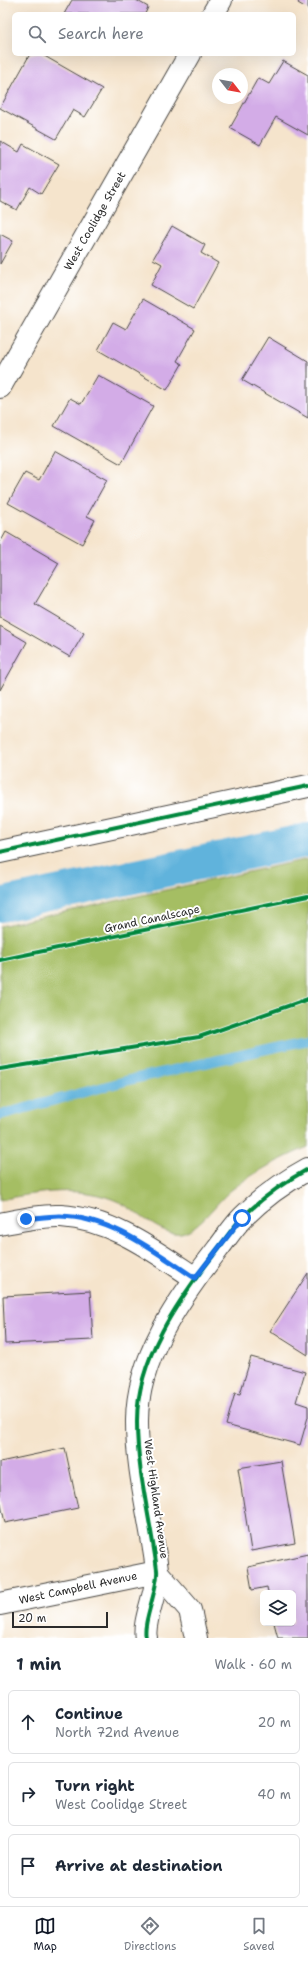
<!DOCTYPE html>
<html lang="en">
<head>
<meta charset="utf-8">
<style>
  :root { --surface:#fff; --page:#f2f2f3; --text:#1f2937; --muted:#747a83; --line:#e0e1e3; --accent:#111827 }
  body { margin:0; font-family:"Shantell Sans",sans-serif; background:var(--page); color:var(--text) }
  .controls { position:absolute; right:12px; bottom:12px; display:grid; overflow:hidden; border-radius:6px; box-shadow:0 4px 16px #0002 }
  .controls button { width:36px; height:36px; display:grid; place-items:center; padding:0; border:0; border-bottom:1px solid var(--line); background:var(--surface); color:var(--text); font:20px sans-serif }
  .compass { position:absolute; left:212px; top:68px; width:36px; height:36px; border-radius:50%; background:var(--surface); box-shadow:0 4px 16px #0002; rotate:121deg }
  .scale { position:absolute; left:12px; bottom:10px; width:96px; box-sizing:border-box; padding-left:4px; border:2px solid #2b2b2b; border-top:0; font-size:11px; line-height:14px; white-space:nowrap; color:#2b2b2b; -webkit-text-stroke:3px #fff; paint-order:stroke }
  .stop { position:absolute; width:12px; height:12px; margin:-9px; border:3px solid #1a73e8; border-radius:50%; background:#fff }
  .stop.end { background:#1a73e8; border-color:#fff; box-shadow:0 1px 4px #0008 }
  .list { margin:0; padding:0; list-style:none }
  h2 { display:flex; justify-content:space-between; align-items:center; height:52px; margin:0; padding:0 16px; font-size:17px }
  h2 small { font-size:13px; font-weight:400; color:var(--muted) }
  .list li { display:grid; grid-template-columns:26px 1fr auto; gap:12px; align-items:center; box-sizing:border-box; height:64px; margin:0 8px 8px; padding:0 8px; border:1px solid var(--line); border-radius:6px }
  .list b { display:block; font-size:15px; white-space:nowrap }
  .list p { margin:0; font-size:13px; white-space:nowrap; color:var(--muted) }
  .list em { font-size:13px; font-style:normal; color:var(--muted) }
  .icon { flex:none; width:22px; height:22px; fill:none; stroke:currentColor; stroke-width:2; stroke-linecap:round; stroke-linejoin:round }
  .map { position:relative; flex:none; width:308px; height:1638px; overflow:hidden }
  .search { position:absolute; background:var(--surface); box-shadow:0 4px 16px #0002; left:12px; right:12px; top:12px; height:44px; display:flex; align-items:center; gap:10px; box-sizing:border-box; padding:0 14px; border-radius:6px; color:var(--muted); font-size:15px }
  .sheet { height:268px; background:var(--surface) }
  nav { display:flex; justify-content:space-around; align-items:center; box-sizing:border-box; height:56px; border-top:1px solid var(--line); background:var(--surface); font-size:11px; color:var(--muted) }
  nav a { display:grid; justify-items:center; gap:2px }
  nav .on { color:var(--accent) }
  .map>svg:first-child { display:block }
  .green { fill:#a5be63; stroke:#687447 }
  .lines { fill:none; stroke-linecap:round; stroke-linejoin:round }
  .stream { stroke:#60b3dc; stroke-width:10 }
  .canal { stroke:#60b3dc; stroke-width:34 }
  .building { fill:#d3ace7 }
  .minor-casing { stroke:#494743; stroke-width:24 }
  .minor { stroke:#fff; stroke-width:22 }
  .cycleway-casing { stroke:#fff; stroke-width:6 }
  .cycleway { stroke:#00873e; stroke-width:4 }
  .route { stroke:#1a73e8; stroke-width:5 }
  .labels { text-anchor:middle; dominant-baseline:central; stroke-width:4; stroke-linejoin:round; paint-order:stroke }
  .street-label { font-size:11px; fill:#2b2b2b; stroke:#fff }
</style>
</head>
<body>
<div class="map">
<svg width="308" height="1638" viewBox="0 0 308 1638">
  <rect width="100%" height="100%" fill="#fff"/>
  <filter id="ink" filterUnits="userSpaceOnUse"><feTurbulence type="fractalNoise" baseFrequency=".025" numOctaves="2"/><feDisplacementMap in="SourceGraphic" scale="8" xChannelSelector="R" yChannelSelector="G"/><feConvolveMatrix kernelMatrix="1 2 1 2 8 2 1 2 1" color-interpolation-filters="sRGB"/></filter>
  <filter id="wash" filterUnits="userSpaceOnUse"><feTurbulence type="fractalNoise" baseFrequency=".012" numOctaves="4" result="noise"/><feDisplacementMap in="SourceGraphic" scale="16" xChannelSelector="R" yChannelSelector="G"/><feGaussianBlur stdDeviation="0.9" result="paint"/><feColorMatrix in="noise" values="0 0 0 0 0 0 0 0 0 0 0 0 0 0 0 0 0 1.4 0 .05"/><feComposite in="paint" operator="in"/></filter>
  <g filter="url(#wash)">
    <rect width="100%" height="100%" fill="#f5e4cc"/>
    <path class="green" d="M308,859V1147C282,1158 256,1171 234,1188C217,1200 201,1229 181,1233C160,1236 138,1211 119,1202C82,1185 38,1192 0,1200V926Z"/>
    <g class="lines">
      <path class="stream" d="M0,1115L133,1079L308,1040"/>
      <path class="canal" d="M0,905L308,840"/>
    </g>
    <g id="blocks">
      <g class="building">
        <path d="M72,0H136L148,7L145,14H64Z"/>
        <path d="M300,0H308V9L298,3Z"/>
        <path d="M30,54H41L102,89L85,117L73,110L56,139L0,108Z"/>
        <path d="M283,61L308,75V135L276,117L260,145L230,128L258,78L269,84Z"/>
        <path d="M0,141L19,152L23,144L59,164L41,194L30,187L17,210L0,201Z"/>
        <path d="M172,226L205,245L201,253L218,263L193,309L151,285L162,264L153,259Z"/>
        <path d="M0,234L13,241L0,264Z"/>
        <path d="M143,299L195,329L177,361L182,364L167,390L98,350L113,322L126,329Z"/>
        <path d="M268,337L308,361V418L242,380Z"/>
        <path d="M98,375L153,406L121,464L54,426L70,398L81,404Z"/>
        <path d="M55,451L107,480L87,516L95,520L82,544L8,503L25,473L39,480Z"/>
        <path d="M6,532L59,563L35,604L84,633L70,657L0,617V543Z"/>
        <path d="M0,626L27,642L0,690Z"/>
        <path d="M308,1273V1355L270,1331Z"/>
        <path d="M90,1291L93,1340L5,1344L3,1296Z"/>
        <path d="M251,1357L305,1372L296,1402L308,1406V1417L300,1445L226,1425L235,1393L240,1394Z"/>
        <path d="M65,1448L78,1508L5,1523L0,1499V1462Z"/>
        <path d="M281,1461L295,1543L251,1551L238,1468Z"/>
        <path d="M308,1554V1638H278L274,1623H293V1593H268L267,1587L252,1590L248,1567Z"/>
      </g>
    </g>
  </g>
  <g filter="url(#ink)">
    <use href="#blocks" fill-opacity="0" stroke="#494743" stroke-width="1"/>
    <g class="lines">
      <g class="minor-casing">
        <g id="minor">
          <path d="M213,14L221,0"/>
          <path d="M0,387L190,54"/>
          <path d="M0,852L308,786"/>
          <path d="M0,1224C20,1220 41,1215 61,1216C112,1219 154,1251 195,1278"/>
          <path d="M157,1572L190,1610L196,1638"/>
          <path d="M0,1604L157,1572"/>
          <path d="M146,1638C142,1622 159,1588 157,1570C151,1521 137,1472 137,1423C136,1359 179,1299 217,1250C225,1240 233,1227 243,1217C262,1198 284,1182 308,1169"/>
        </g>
      </g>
      <use href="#minor" class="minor"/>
      <g class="cycleway-casing">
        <g id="cycleway">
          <path d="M0,852L308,786"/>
          <path d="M0,960L308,896"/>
          <path d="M0,1069L199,1037L308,999"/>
          <path d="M146,1638C142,1622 159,1588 157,1570C151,1521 137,1472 137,1423C136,1359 179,1299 217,1250C225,1240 233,1227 243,1217C262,1198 284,1182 308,1169"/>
        </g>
      </g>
      <use href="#cycleway" class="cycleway"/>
    </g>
  </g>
  <g class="lines" filter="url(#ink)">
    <path class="route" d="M26,1219C37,1218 48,1216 60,1216C111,1217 154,1251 195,1278L242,1218"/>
  </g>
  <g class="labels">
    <g class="street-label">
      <text transform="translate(95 221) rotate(-60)">West Coolidge Street</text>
      <text transform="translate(152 919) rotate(-12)">Grand Canalscape</text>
      <text transform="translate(156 1499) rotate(82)">West Highland Avenue</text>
      <text transform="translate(78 1588) rotate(-12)">West Campbell Avenue</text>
    </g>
  </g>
</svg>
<div class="controls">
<button><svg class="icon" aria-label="layers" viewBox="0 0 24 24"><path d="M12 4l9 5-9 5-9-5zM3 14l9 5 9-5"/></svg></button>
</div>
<svg class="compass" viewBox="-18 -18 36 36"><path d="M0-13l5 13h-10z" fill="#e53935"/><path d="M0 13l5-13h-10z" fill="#747a83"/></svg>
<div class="scale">20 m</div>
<div class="stop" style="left:242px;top:1218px"></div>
<div class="stop end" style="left:26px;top:1219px"></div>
<div class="search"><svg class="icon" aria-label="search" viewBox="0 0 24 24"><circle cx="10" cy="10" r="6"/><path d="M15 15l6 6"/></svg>Search here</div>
</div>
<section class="sheet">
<h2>1 min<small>Walk · 60 m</small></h2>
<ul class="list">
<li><svg class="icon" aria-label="ahead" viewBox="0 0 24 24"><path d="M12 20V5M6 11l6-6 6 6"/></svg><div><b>Continue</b><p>North 72nd Avenue</p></div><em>20 m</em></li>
<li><svg class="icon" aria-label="right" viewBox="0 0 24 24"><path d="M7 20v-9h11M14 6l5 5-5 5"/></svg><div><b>Turn right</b><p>West Coolidge Street</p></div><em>40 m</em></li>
<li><svg class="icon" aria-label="arrive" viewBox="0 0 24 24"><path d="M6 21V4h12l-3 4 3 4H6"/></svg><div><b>Arrive at destination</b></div></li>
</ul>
</section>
<nav>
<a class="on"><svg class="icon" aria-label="map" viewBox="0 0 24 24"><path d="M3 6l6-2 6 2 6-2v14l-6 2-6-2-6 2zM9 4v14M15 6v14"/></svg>Map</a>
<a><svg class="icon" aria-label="directions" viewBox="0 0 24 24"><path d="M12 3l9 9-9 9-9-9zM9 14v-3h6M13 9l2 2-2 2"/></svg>Directions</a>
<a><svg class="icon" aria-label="saved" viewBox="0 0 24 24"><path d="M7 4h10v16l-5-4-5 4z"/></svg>Saved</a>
</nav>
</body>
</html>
